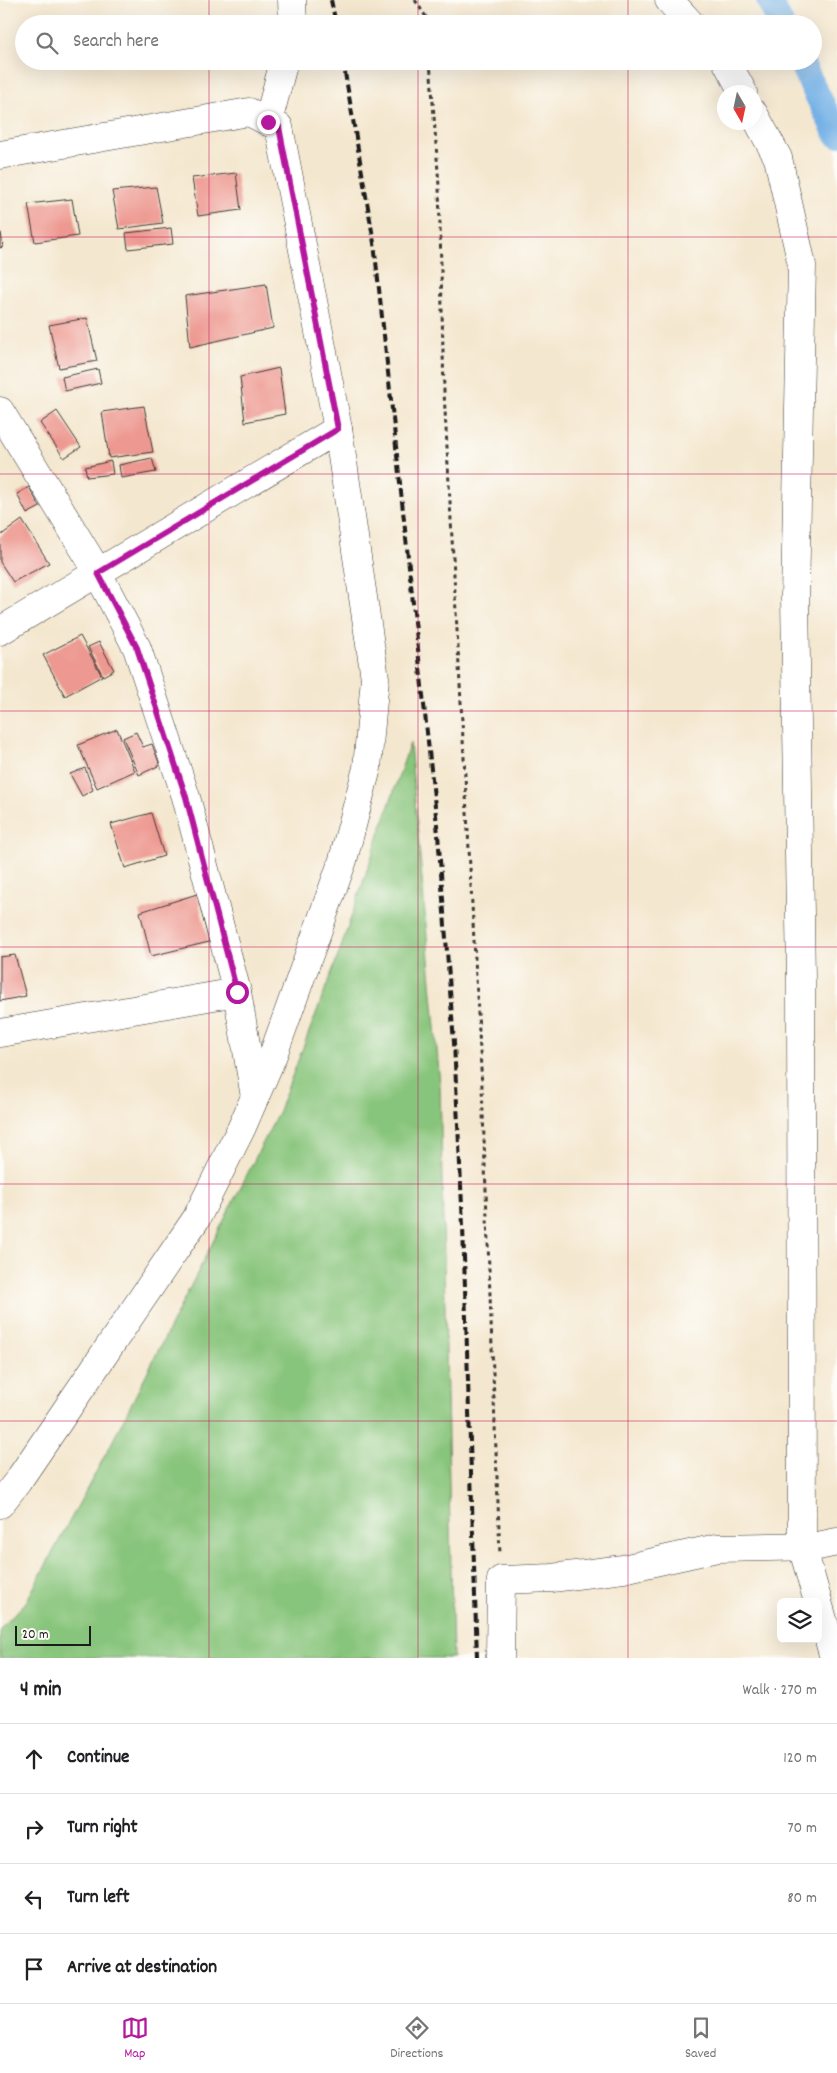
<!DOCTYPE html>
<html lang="en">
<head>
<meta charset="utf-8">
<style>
  :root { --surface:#fff; --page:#f6f6f6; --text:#202124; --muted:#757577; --line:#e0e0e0; --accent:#b5179e }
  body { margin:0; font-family:Dekko,sans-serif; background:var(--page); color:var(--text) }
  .controls { position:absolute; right:15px; bottom:15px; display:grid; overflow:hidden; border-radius:8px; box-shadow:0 5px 20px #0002 }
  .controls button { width:45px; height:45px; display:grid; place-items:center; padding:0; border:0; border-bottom:1px solid var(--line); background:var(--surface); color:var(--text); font:25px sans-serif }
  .compass { position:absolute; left:717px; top:85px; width:45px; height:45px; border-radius:50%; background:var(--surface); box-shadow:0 5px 20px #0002; rotate:171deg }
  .scale { position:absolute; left:15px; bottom:12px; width:76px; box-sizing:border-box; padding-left:5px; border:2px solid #1c1c1c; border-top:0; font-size:14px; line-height:18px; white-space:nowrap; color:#1c1c1c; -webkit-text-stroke:4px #fdfcf7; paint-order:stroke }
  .stop { position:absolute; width:15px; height:15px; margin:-11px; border:4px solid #b5179e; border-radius:50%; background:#fff }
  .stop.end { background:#b5179e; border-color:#fff; box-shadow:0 1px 5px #0008 }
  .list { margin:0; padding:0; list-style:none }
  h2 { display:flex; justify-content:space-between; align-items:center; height:65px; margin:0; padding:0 20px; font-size:21px }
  h2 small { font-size:16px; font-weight:400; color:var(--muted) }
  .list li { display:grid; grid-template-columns:32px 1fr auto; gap:15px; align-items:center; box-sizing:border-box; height:70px; padding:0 20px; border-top:1px solid var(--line) }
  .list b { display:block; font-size:19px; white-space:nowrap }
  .list em { font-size:16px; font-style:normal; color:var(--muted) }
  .icon { flex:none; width:28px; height:28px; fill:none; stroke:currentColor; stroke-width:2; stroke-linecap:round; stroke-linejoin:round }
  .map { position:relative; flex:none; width:837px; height:1658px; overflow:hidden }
  .search { position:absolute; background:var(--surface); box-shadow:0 5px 20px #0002; left:15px; right:15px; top:15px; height:55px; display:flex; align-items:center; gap:12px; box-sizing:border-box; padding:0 18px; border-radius:28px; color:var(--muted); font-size:19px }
  .sheet { height:345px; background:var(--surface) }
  nav { display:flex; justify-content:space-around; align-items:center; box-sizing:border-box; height:70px; border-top:1px solid var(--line); background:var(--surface); font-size:14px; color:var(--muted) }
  nav a { display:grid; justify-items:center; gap:2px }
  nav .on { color:var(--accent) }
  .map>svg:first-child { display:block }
  .green { fill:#88c57b; stroke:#52704c }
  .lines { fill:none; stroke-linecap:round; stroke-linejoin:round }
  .canal { stroke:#74b1e6; stroke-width:26 }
  .building { fill:#ed9890 }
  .minor-casing { stroke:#3c3a37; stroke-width:29 }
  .path { stroke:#3c3a37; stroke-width:3; stroke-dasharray:4 4; stroke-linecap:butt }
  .minor { stroke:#fff; stroke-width:28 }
  .rail { stroke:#1c1c1c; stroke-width:4; stroke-dasharray:8 4; stroke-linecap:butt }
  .route { stroke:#b5179e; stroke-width:6 }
  .grid { fill:none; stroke:#c2185b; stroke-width:1; stroke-opacity:0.55 }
</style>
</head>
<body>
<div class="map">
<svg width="837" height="1658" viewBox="0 0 837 1658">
  <rect width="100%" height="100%" fill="#fdfcf7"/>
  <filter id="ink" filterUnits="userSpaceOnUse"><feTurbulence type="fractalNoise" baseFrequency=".02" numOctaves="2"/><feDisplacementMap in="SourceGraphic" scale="10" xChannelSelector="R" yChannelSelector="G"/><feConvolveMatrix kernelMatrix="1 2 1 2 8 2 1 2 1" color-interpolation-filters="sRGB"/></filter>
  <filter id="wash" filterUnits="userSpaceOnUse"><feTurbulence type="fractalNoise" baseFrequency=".0096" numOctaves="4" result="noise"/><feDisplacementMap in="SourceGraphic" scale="20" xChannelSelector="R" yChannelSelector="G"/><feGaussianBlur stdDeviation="1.12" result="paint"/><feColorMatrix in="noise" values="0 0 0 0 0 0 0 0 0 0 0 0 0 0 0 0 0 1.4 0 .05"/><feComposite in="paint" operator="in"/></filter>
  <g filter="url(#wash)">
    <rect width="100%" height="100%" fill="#f4e7cf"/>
    <path class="green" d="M410,743L440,1084L453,1658H0V1629L26,1602L110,1446L278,1113L338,956Z"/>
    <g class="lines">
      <g class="canal">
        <path d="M769,0L781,24"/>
        <path d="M800,61L837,134"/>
      </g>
    </g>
    <g id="blocks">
      <g class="building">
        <path d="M236,173L241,210L198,216L192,178Z"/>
        <path d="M156,187L163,223L119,229L112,191Z"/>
        <path d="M72,199L78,236L35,242L28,204Z"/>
        <path d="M171,228L173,244L128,249L126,233Z"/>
        <path d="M0,233H1L3,247L0,248Z"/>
        <path d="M266,284L273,328L190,347L185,296Z"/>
        <path d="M87,318L97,361L59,368L49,325Z"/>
        <path d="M279,368L285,414L245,422L240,377Z"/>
        <path d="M98,369L101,383L65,391L62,377Z"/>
        <path d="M144,406L153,452L109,458L102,412Z"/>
        <path d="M57,411L81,447L64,458L40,423Z"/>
        <path d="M152,458L156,472L121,478L119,465Z"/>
        <path d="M111,461L113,474L87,477L85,467Z"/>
        <path d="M29,487L40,507L27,514L17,494Z"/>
        <path d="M22,520L49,563L13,582L0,562V536Z"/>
        <path d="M80,636L102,676L65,696L43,655Z"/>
        <path d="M99,642L114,670L103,676L88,647Z"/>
        <path d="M117,729L135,771L97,788L78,745Z"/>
        <path d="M136,732L143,747L152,744L160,765L139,775L123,738Z"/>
        <path d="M85,768L93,790L82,796L70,774Z"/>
        <path d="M151,813L164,856L125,868L111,824Z"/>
        <path d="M197,894L209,942L151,956L140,912Z"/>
        <path d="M15,955L26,996L0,1001V957Z"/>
      </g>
    </g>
  </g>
  <g filter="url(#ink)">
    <use href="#blocks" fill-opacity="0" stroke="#3c3a37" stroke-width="1"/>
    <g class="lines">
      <g class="minor-casing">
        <g id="minor">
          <path d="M292,0L293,24"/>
          <path d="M669,0L691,24"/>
          <path d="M726,61L743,92"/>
          <path d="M754,114L778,158L802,265L795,597L801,980L802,1546L818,1602"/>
          <path d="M268,122L284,61"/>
          <path d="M0,155L249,112L279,127L338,429L375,678L367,768L343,860L273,1055L242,1127L196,1219L18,1481L0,1504"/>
          <path d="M0,411L93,564L137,648L186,797L237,992L255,1097"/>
          <path d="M0,631L338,429"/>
          <path d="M0,1033L237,992"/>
          <path d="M818,1602L834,1658"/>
          <path d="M500,1658L501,1580L552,1578L623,1569L717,1548L818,1546L837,1542"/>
        </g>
      </g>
      <g class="path">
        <path d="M415,0L428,20V24"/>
        <path d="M430,61L439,186L444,392L482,1087L500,1555"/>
      </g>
      <use href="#minor" class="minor"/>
      <g class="rail">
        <path d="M331,0L336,24"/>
        <path d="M343,61L374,243L438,834L454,1043L463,1226L477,1658"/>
      </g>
    </g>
  </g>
  <g class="lines" filter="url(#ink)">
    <path class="route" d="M237,992L186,797L137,648L98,573L338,429L279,127L268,122"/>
  </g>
  <path class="grid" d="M209,0V24M418,0V24M628,0V24M209,61V1658M418,61V1658M628,61V1658M0,237H837M0,474H837M0,711H837M0,947H837M0,1184H837M0,1421H837"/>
</svg>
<div class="controls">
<button><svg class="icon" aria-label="layers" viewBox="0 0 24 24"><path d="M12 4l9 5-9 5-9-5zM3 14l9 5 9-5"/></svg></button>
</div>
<svg class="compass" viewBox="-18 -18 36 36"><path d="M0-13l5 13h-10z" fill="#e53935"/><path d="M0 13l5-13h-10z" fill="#757577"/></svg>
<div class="scale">20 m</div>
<div class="stop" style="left:237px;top:992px"></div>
<div class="stop end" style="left:268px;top:122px"></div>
<div class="search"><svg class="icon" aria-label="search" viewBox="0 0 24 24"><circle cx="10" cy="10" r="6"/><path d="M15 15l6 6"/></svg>Search here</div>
</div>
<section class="sheet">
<h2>4 min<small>Walk · 270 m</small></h2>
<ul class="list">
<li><svg class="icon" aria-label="ahead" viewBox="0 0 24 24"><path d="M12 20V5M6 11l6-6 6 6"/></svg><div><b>Continue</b></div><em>120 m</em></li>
<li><svg class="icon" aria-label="right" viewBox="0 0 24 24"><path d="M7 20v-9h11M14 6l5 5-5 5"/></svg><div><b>Turn right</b></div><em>70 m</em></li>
<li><svg class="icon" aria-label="left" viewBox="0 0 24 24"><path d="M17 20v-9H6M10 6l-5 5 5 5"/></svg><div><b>Turn left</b></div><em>80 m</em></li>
<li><svg class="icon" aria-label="arrive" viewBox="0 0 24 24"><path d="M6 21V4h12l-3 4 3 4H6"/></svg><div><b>Arrive at destination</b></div></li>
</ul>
</section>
<nav>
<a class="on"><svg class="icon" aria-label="map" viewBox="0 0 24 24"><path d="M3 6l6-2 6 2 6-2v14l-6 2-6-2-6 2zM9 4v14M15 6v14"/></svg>Map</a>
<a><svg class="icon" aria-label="directions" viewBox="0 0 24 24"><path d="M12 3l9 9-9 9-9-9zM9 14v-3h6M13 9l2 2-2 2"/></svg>Directions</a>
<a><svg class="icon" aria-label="saved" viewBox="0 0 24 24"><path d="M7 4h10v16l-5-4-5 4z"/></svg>Saved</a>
</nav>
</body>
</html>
